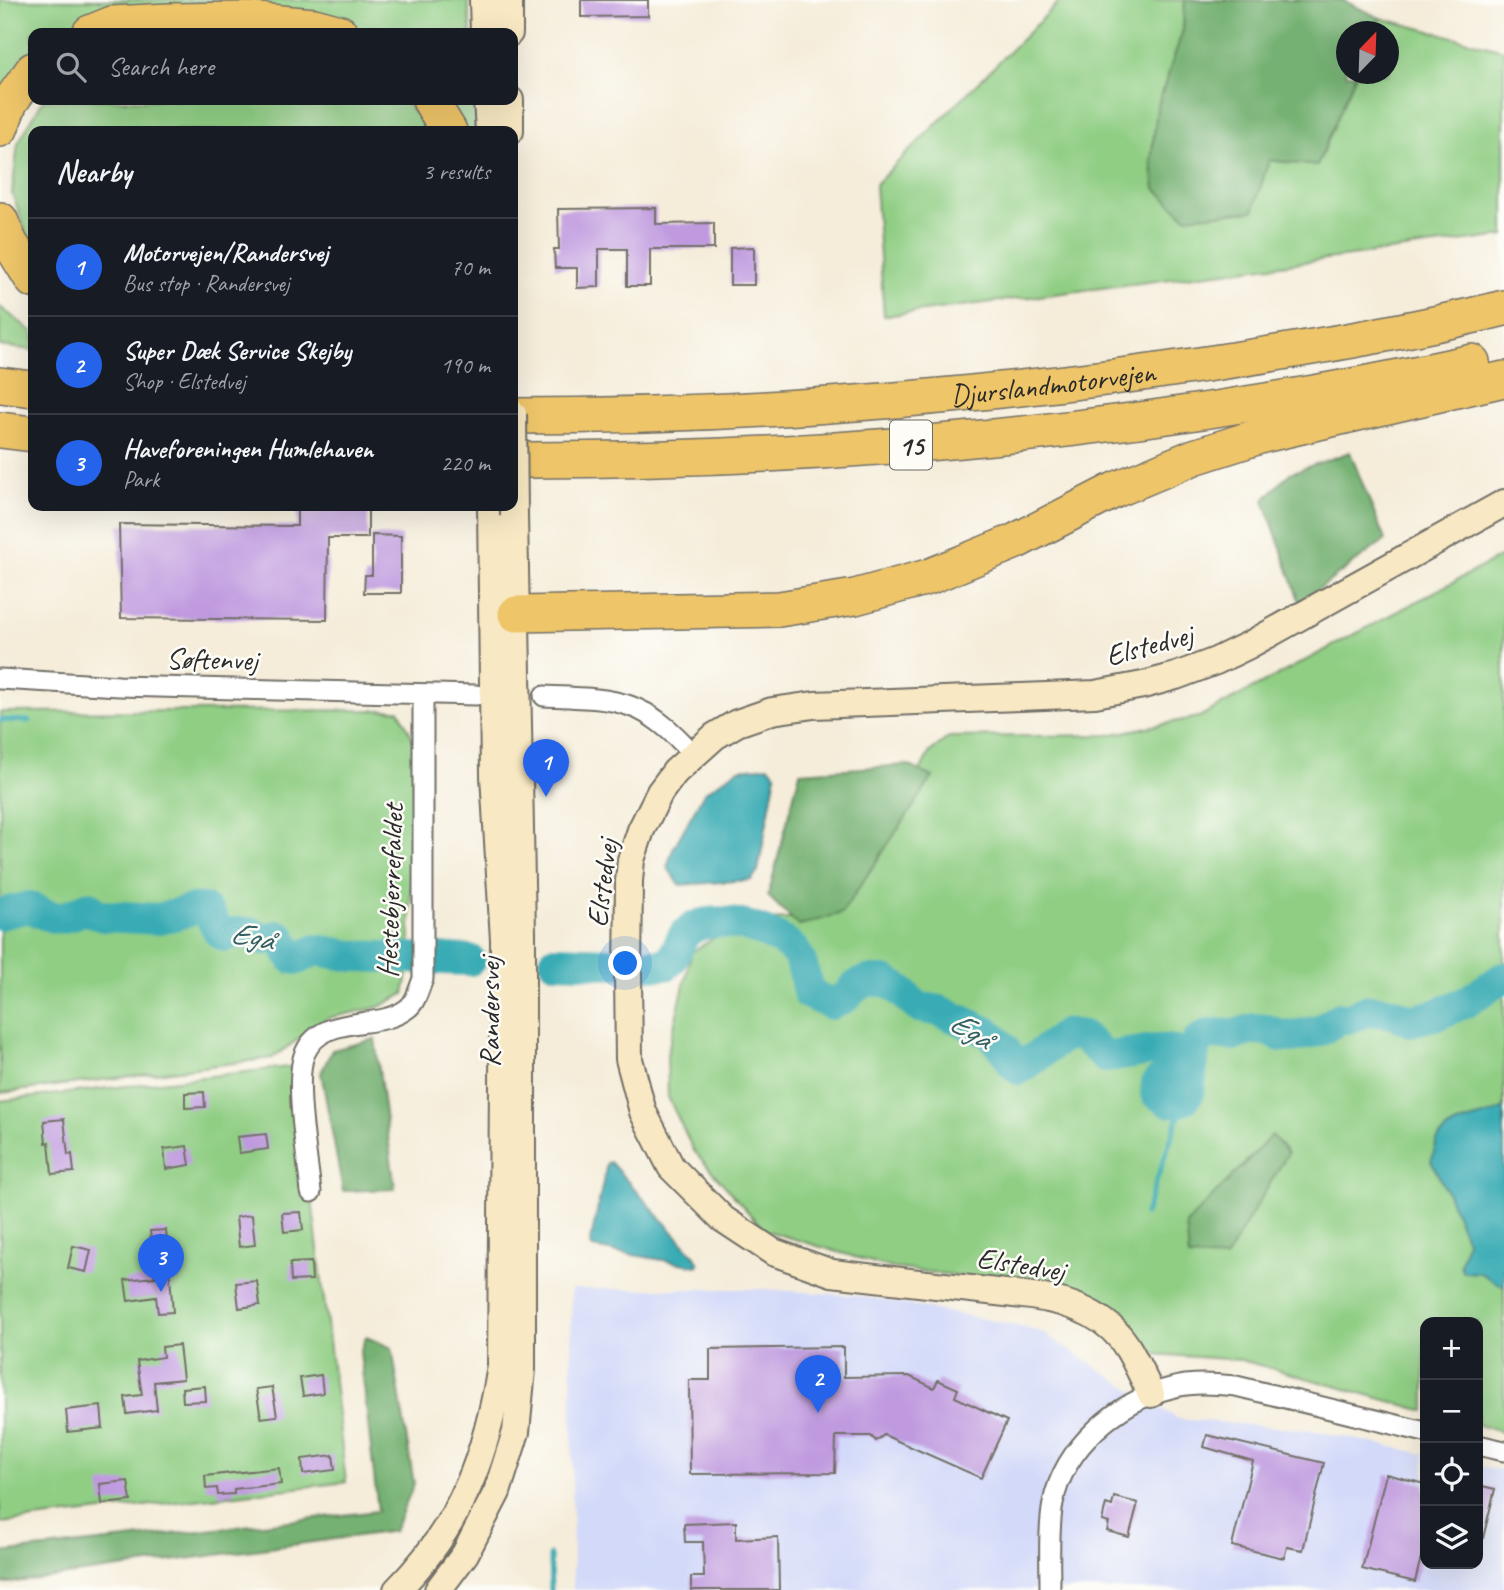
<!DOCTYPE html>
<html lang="en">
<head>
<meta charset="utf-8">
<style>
  :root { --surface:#171b24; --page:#242831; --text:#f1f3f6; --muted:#9ea1a6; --line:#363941; --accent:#2563eb }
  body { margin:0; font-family:Caveat,sans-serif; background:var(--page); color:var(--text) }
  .controls { position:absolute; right:21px; bottom:21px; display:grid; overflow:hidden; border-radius:14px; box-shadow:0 7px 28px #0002 }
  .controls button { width:63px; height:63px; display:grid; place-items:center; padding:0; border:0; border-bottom:2px solid var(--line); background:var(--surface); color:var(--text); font:35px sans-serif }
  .compass { position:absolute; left:1336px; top:21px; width:63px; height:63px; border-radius:50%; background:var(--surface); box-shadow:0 7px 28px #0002; rotate:23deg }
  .you { position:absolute; left:626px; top:964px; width:24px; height:24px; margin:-18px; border:5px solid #fff; border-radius:50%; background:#1a73e8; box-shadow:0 0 0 10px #1a73e833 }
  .badge { display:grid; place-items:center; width:46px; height:46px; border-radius:50%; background:var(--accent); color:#fff; font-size:23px; font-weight:700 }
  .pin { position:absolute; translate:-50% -58px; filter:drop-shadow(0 2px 4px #0008) }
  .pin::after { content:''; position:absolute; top:37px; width:24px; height:21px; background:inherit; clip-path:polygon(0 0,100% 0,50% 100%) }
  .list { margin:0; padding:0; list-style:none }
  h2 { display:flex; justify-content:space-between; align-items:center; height:91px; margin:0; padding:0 28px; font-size:30px }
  h2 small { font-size:23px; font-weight:400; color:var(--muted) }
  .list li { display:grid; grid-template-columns:46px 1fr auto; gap:21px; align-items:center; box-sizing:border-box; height:98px; padding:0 28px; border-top:2px solid var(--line) }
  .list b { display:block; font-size:26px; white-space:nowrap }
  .list p { margin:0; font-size:23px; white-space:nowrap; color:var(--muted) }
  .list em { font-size:23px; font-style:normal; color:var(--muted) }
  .icon { flex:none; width:38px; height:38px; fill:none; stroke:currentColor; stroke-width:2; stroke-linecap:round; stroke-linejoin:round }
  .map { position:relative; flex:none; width:1504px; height:1590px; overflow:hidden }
  .search { position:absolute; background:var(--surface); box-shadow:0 7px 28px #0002; left:28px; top:28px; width:490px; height:77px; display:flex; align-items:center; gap:18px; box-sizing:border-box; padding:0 24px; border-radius:14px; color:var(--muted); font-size:26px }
  .panel { position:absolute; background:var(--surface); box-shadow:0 7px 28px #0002; left:28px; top:126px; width:490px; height:385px; border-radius:14px }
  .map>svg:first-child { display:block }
  .built { fill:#d2d9f9 }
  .green { fill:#90ce84; stroke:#5e7c58; stroke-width:2 }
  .forest { fill:#74b172; stroke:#506e4e; stroke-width:2 }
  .water { fill:#39abb4; stroke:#326b70; stroke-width:2 }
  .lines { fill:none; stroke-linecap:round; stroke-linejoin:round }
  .stream { stroke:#39abb4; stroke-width:5 }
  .river { stroke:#39abb4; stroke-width:32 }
  .building { fill:#bf9adf }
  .street-casing { stroke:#726f68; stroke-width:23 }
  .secondary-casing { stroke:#726f68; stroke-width:30 }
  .highway-casing { stroke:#726f68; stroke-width:38 }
  .street { stroke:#fff; stroke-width:19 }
  .secondary { stroke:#f8e8c3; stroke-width:26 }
  .highway { stroke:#eec569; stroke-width:35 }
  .secondary-bridge-casing { stroke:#726f68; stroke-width:30; stroke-linecap:butt }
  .secondary-bridge { stroke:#f8e8c3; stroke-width:26 }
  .labels { text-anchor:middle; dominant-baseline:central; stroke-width:5; stroke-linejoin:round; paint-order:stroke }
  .shield { fill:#fdfcf7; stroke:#6a6a68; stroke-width:2 }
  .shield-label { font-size:28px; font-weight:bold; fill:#2b2b2b }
  .street-label { font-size:30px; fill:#2b2b2b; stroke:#fdfcf7 }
  .water-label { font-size:32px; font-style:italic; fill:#315e62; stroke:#fdfcf7 }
</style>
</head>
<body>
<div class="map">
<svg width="1504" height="1590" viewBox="0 0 1504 1590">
  <rect width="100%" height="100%" fill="#fdfcf7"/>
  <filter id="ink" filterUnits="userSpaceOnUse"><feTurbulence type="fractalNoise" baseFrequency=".0143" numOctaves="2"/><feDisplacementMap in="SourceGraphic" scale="14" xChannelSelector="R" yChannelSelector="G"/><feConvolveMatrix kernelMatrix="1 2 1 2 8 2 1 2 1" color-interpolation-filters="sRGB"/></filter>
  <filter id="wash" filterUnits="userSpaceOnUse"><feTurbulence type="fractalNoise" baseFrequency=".00686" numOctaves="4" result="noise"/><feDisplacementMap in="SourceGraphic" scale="28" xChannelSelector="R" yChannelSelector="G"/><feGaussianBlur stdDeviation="1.57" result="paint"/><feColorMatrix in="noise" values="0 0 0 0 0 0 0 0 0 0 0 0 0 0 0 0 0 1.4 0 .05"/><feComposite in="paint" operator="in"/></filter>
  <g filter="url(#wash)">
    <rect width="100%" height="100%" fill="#f5edda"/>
    <path class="built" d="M571,1289H764L860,1296L995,1321L1041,1332L1178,1419L1311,1430L1425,1454V1564H1478V1466L1504,1471V1590H573Z"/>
    <g class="green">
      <path d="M0,0H468L471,33H366L330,23L33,33V57L0,106Z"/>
      <path d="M1061,0H1185L1183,30L1157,108L1269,160L1317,166L1356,74H1388V32L1374,31L1380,18L1504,50V236L884,316L875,185Z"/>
      <path d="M43,100H404L429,131H33V250L12,194L18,143Z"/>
      <path d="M445,100H478L481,131H458Z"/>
      <path d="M0,307L33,332V350L0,346Z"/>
      <path d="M1504,555V1433L1478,1425V1322H1425V1411L1241,1360L1152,1354L1097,1300L1007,1281L892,1268L764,1230L694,1151L668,1097L667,1055L692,952L740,921L812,918L874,855L930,752L949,737L1108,735L1199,717Z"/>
      <path d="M399,710L415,743L409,969L404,994L379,1007L328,1018L272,1058L0,1093V712Z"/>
      <path d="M296,1066L346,1482L0,1523V1101Z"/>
    </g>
    <g class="forest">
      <path d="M1185,0H1342L1380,18L1374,31L1346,32V74H1356L1317,166L1269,160L1253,211L1185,217L1155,188L1151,160L1157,108L1183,30Z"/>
      <path d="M1350,452L1385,540L1300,603L1264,500L1290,473Z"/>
      <path d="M908,765L933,777L842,913L799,926L768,896L800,772Z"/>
      <path d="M375,1039L395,1189L343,1191L321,1073L332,1050Z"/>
      <path d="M1272,1135L1288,1153L1225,1259L1189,1257L1186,1224Z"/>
      <path d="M366,1337L392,1348L414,1484L394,1531L0,1584V1553L378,1511L360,1352Z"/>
    </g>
    <g class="water">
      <path d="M769,766L776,774L758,871L751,880L680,885L667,867L673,849L704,793L739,769Z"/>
      <path d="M1504,1108V1287L1480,1273L1463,1272L1460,1265L1467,1241L1448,1194L1431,1161C1434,1154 1435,1145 1438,1139C1451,1118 1484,1120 1504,1108Z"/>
      <path d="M610,1162L695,1256L699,1264L697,1266L593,1248L590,1245L607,1163Z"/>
    </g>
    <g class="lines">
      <g class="stream">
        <path d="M0,720L29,721"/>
        <path d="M1145,1214L1185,1098"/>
        <path d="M550,1555L551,1590"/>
      </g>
      <g class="river">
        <path d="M0,914L29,907C60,921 57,921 89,907L94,913L103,916L159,919L194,909H203L209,914L219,932L225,936L234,933H252C259,944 269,937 280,936L292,958L298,959L316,950L353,956L470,960"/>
        <path d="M555,961L666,965C677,957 677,943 686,933C709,909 778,930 796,953C805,965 804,980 809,994L832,1004L846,997L854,987L867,981H885L897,988L918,1007L940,1011L989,1033L1003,1047L1013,1064L1019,1069L1067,1034L1083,1036L1105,1057C1123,1056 1161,1046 1173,1051L1179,1062L1177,1070L1157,1083L1156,1093L1168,1101L1177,1102L1185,1098L1189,1092L1194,1051L1198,1041L1209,1034L1234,1035L1254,1029L1267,1030L1281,1036L1293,1037L1321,1030L1340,1018H1348L1369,1010L1394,1013L1410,1021L1438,1014L1466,1002L1504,977"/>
      </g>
    </g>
    <g id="blocks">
      <g class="building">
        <path d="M581,0H648V16L581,17Z"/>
        <path d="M656,208V224L714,223V249H650V286H627V249H599V287L577,288V268H555L554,249H559L558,209Z"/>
        <path d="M754,247V285H730V248Z"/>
        <path d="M297,508L368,509V538H328L327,620L121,618L119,524L297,526Z"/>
        <path d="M372,535L401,536V593H364L365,575H372Z"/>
        <path d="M204,1092L205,1107L185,1108V1093Z"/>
        <path d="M64,1119L68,1155L72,1154L74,1172L52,1174L49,1142L46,1143L44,1121Z"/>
        <path d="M266,1134L268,1149L239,1153L237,1137Z"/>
        <path d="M187,1146L190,1165L166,1169L164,1149Z"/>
        <path d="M301,1212L303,1230L284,1232L282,1213Z"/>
        <path d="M252,1215L255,1245L239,1247L236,1217Z"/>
        <path d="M166,1230L173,1312L158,1313L156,1297L128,1301L125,1280L155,1277L150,1231Z"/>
        <path d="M73,1246L91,1250L86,1272L68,1268Z"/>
        <path d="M311,1262L312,1280L291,1281L290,1263Z"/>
        <path d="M257,1281L260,1305L239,1308L236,1283Z"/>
        <path d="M179,1345L183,1379L154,1382L157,1410L127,1414L125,1397L142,1395L137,1361L163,1357L162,1347Z"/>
        <path d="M844,1347V1377L909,1376L934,1388L938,1380L958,1389L955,1397L1007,1421L981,1478L884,1435L876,1441L871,1436H836L835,1473L690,1474L689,1380H710V1349Z"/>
        <path d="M321,1375L323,1393L303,1396L300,1378Z"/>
        <path d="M205,1386L206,1401L183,1402L182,1388Z"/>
        <path d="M272,1387L277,1416L261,1418L256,1389Z"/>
        <path d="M101,1406L103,1428L68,1432L66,1410Z"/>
        <path d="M1207,1435L1324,1463L1303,1550L1287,1547L1284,1558L1232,1546L1253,1461L1204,1447Z"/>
        <path d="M333,1455L335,1470L303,1474L302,1459Z"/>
        <path d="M279,1468L281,1484L234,1489V1494L218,1495L217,1488L206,1489L205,1476Z"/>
        <path d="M1386,1474L1425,1484V1541L1415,1582L1362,1569Z"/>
        <path d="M128,1481L131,1501L102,1504L100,1484Z"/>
        <path d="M1478,1485L1495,1489L1483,1538L1478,1537Z"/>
        <path d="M1114,1497L1138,1503L1129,1537L1107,1531L1109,1523L1102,1521L1106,1504L1112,1506Z"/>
        <path d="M736,1522V1539L778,1537L779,1590H691V1577H704L703,1542H685L684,1524Z"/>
      </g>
    </g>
  </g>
  <g filter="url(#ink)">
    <use href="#blocks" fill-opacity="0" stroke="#726f68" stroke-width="2"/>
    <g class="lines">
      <g class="street-casing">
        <g id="street">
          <path d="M0,679L119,686L476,695"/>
          <path d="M544,696C616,699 642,697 693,754"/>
          <path d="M311,1192C308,1161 293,1079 305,1053C323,1012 379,1032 408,1008C416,1002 419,988 423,979V694"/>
          <path d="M1478,1445L1504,1451"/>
          <path d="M1050,1590C1050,1562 1048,1531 1053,1503C1064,1447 1118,1401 1171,1388C1192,1382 1214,1384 1236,1386L1425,1432"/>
        </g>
      </g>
      <g class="secondary-casing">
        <g id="secondary">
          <path d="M483,0L484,33"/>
          <path d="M509,0V33"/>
          <path d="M487,100L489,131"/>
          <path d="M510,100V131"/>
          <path d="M1151,1394C1144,1379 1137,1364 1129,1350C1109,1315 1068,1301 1031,1296L832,1273L773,1252L723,1219L671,1167L643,1112L629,1059L628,974L629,881L631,860L641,830L660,792L675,772L715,736L737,723L772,711L814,705L1095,694L1143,685L1176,676L1216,661L1249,645L1504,503"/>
          <path d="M397,1590C461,1526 487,1454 501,1366L504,940L494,776L491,506"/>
          <path d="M438,1590L465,1554L497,1492L516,1432L522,1369V933L514,516"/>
        </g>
      </g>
      <g class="highway-casing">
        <g id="highway">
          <path d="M90,33L112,24L168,21L247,20L314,26L340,33"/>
          <path d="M430,100L449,131"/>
          <path d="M0,129L10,102L33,70"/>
          <path d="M0,220L10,243L33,280"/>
          <path d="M0,385L33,389"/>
          <path id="s1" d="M513,416C747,416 981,398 1213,363C1310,348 1408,332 1504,308"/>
          <path d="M0,430L33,434"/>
          <path d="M513,460C834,461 1157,430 1472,362"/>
          <path d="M516,614L779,609L855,597L928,577L1016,541L1115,490L1194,457L1263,435L1504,379"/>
        </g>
      </g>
      <use href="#street" class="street"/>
      <use href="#secondary" class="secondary"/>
      <use href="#highway" class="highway"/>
      <g class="secondary-bridge-casing">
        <path id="secondary-bridge" d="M513,414L514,516"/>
      </g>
      <use href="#secondary-bridge" class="secondary-bridge"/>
    </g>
  </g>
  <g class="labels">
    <rect class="shield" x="890" y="420.5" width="42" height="49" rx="5"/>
    <g class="shield-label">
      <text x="911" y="445">15</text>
    </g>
    <g class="street-label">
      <text stroke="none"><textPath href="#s1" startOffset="541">Djurslandmotorvejen</textPath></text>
      <text transform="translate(1149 645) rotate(-15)">Elstedvej</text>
      <text transform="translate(212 659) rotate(1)">Søftenvej</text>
      <text transform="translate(602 883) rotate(-83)">Elstedvej</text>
      <text transform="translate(390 891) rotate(-88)">Hestebjerrefaldet</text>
      <text transform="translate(489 1012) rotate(-90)">Randersvej</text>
      <text transform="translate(1021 1264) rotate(9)">Elstedvej</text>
    </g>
    <g class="water-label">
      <text transform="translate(252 936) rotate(11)">Egå</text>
      <text transform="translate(971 1030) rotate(31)">Egå</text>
    </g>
  </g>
</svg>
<div class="controls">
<button>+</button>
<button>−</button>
<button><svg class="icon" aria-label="locate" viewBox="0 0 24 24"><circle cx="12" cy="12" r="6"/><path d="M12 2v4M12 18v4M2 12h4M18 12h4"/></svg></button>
<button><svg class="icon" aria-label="layers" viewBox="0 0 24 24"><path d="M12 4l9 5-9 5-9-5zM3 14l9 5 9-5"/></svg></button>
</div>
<svg class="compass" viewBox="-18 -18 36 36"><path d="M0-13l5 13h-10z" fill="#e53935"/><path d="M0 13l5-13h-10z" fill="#9ea1a6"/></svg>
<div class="you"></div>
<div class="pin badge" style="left:546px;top:797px">1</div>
<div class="pin badge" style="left:818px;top:1413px">2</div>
<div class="pin badge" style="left:161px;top:1292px">3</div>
<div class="search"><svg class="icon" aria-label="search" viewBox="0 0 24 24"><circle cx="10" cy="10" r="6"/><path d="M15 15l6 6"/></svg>Search here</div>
<section class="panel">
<h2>Nearby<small>3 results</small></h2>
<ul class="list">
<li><span class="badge">1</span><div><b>Motorvejen/Randersvej</b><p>Bus stop · Randersvej</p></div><em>70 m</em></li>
<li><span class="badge">2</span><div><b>Super Dæk Service Skejby</b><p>Shop · Elstedvej</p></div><em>190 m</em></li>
<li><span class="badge">3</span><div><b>Haveforeningen Humlehaven</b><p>Park</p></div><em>220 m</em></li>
</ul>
</section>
</div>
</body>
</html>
